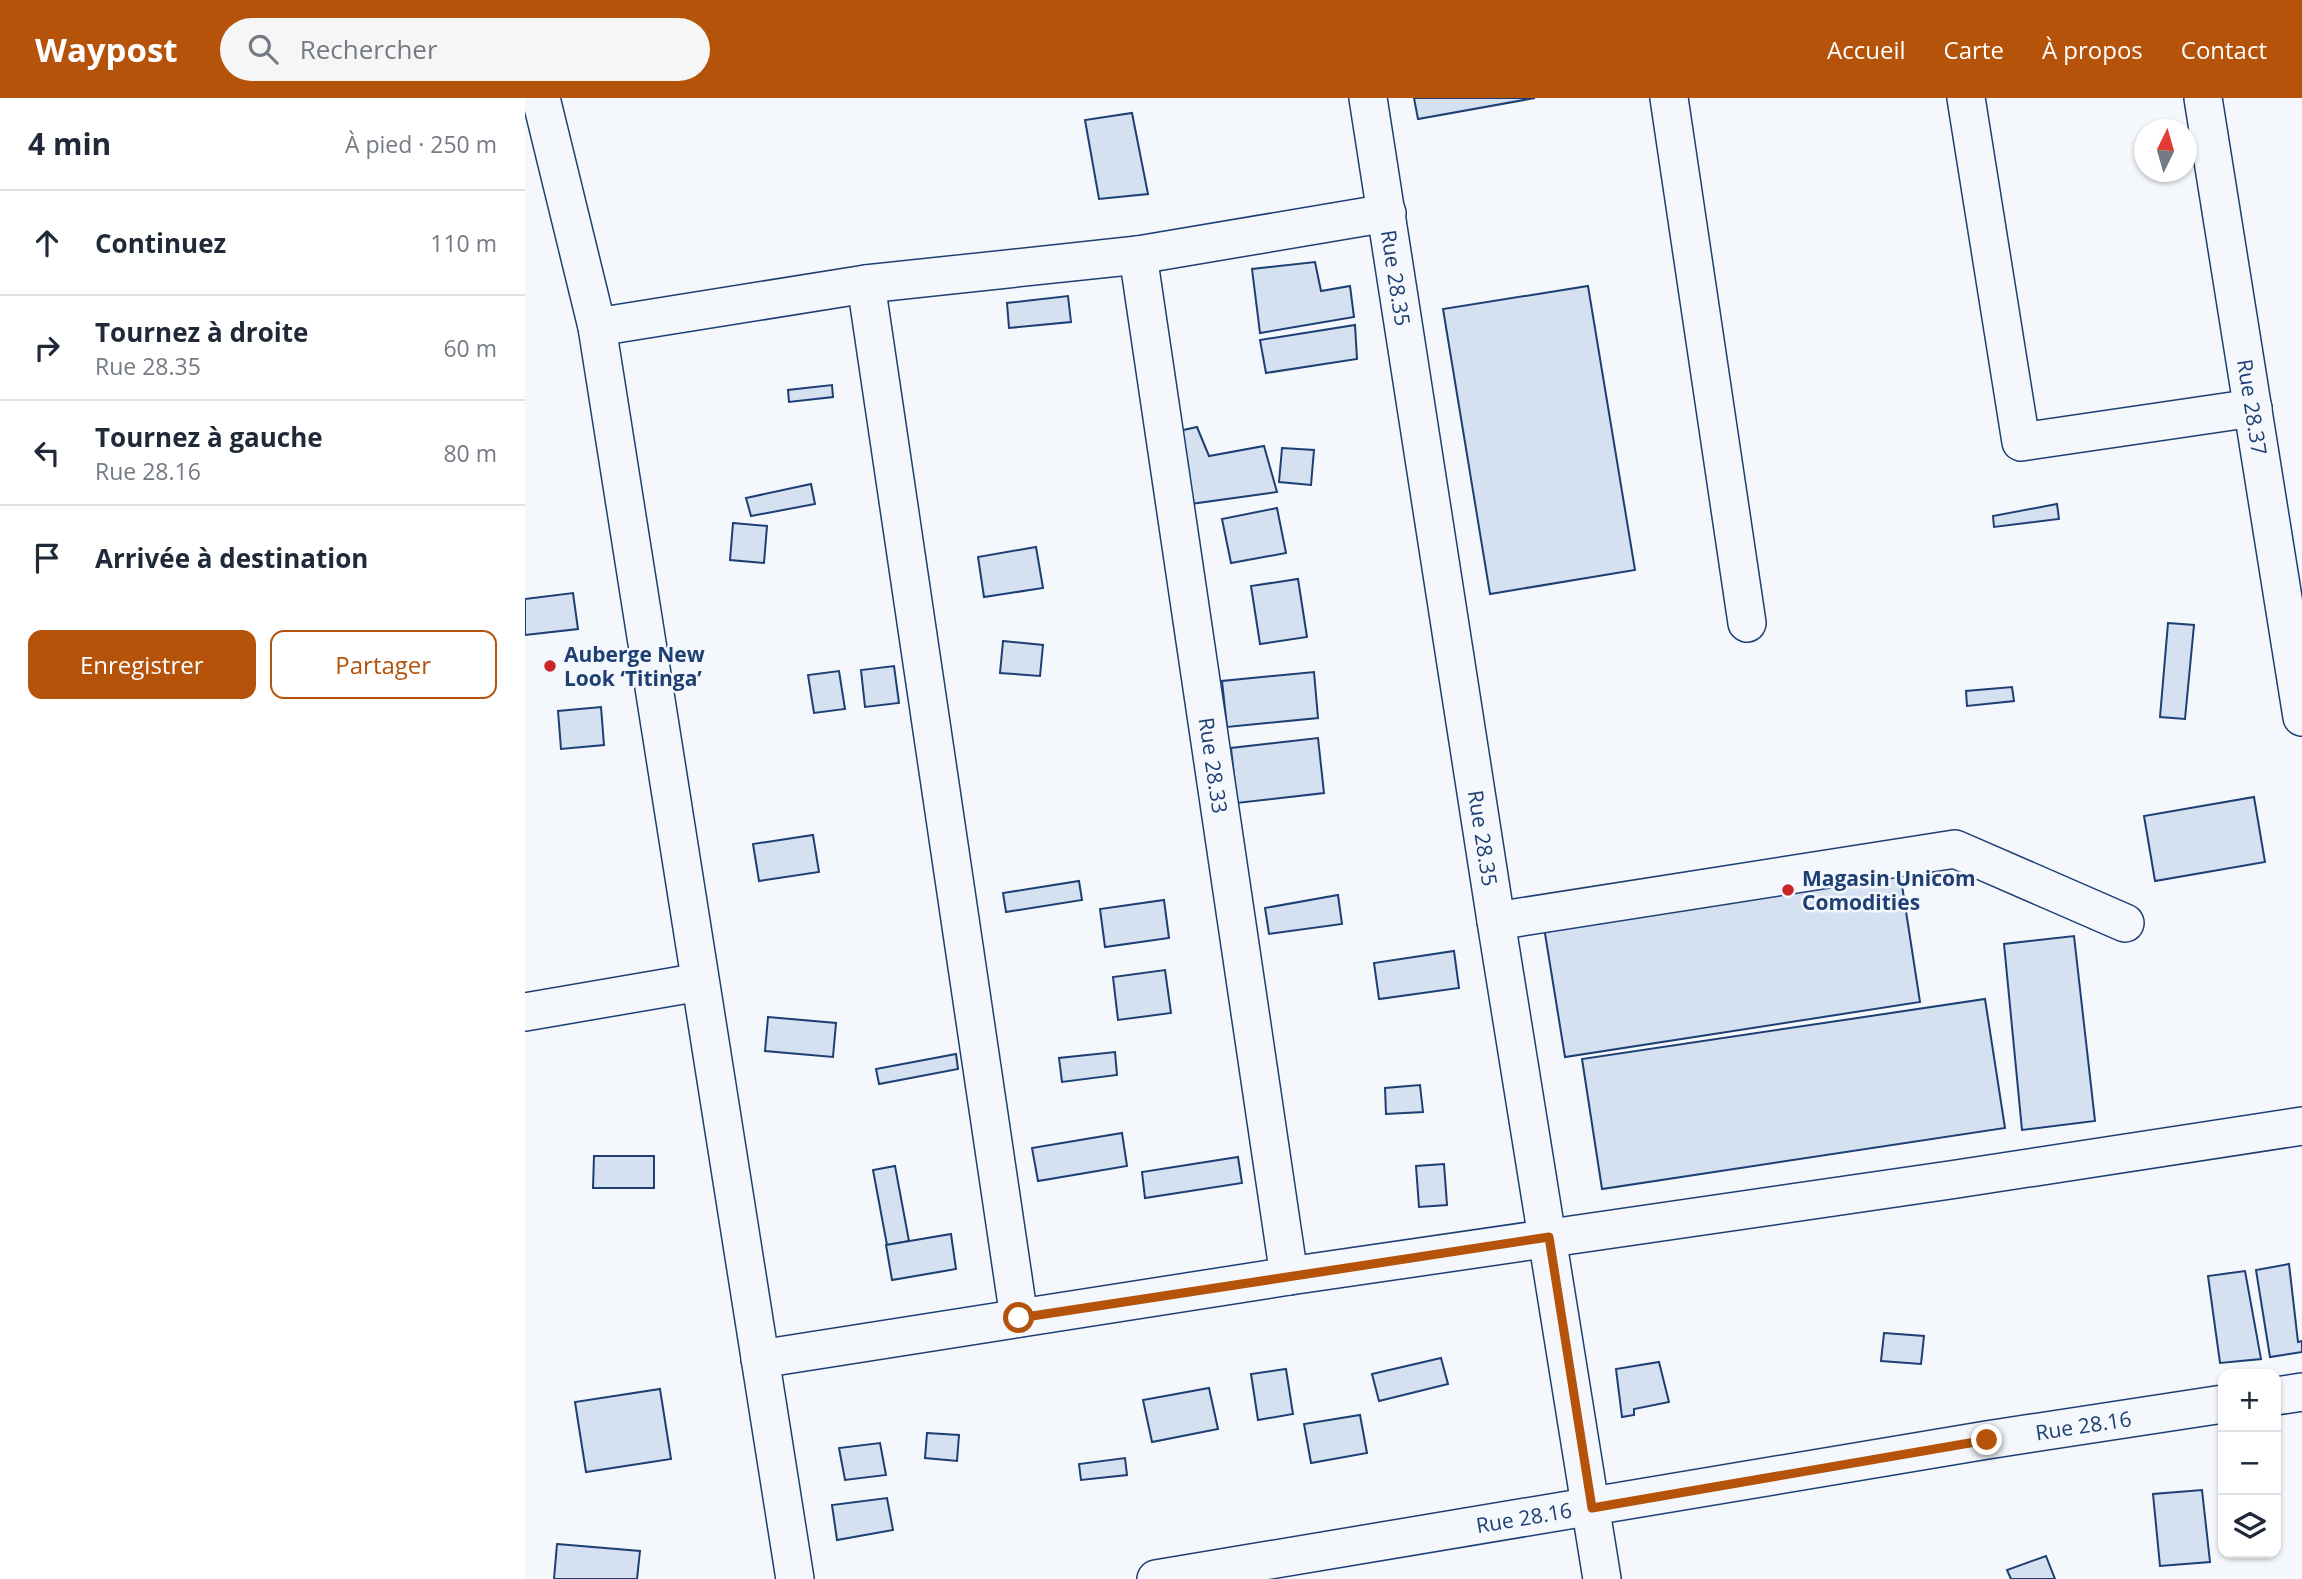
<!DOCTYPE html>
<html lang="fr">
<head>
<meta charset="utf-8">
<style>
  :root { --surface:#fff; --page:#f6f6f7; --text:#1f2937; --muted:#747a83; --line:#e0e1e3; --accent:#b45309 }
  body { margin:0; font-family:"Open Sans",sans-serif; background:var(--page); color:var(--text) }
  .controls { position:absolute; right:21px; bottom:21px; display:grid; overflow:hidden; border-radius:14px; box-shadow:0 2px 5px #0004 }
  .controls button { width:63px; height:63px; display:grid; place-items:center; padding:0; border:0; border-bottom:2px solid var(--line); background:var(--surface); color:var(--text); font:35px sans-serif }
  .compass { position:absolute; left:1609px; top:21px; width:63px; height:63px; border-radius:50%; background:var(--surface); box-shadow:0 2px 5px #0004; rotate:5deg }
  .stop { position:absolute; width:21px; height:21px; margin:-16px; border:5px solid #b45309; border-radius:50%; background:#fff }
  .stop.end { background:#b45309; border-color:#fff; box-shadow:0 2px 7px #0008 }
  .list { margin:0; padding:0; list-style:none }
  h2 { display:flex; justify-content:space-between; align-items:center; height:91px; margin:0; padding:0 28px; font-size:30px }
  h2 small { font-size:23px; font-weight:400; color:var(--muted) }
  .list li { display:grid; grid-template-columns:46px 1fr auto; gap:21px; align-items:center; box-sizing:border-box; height:105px; padding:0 28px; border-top:2px solid var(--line) }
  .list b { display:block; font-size:26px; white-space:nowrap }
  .list p { margin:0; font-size:23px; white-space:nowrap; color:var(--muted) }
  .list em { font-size:23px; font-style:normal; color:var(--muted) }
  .actions { display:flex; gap:14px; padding:21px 28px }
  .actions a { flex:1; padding:16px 0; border:2px solid var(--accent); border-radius:14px; text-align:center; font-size:24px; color:var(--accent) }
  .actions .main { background:var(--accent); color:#fff }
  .icon { flex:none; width:38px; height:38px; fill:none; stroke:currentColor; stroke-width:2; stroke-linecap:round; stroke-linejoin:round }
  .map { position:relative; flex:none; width:1777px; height:1481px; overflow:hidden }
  header { display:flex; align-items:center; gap:42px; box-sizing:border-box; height:98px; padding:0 35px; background:var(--accent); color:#fff }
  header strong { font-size:33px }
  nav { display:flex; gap:38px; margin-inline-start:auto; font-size:24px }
  .search { width:490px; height:63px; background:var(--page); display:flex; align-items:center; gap:18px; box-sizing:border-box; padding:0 24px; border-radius:38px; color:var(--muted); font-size:26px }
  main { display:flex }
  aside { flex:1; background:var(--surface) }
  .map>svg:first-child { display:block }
  .building { fill:#d5e0f0; stroke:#1d3f73; stroke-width:2 }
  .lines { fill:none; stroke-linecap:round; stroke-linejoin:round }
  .minor-casing { stroke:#1d3f73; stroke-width:40 }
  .minor { stroke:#f4f7fb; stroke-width:37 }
  .route { stroke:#b45309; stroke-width:9 }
  .poi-dot { fill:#c62828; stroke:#f4f7fb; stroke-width:2.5 }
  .labels { text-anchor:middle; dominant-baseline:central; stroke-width:5; stroke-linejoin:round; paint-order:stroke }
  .street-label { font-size:21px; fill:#1d3f73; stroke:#f4f7fb }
  .poi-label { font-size:21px; font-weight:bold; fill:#1d3f73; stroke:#f4f7fb; text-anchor:start }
</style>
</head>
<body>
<header>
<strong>Waypost</strong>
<div class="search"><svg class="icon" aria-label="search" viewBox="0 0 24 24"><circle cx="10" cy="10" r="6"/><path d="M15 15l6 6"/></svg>Rechercher</div>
<nav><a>Accueil</a><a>Carte</a><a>À propos</a><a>Contact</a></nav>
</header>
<main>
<aside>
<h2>4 min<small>À pied · 250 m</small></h2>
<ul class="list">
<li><svg class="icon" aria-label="ahead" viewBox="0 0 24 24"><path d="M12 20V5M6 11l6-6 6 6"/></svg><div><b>Continuez</b></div><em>110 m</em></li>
<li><svg class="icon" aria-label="right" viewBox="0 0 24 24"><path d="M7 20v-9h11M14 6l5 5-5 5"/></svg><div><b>Tournez à droite</b><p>Rue 28.35</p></div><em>60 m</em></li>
<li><svg class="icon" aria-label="left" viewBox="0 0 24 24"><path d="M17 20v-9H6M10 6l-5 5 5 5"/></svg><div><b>Tournez à gauche</b><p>Rue 28.16</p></div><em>80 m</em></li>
<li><svg class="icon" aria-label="arrive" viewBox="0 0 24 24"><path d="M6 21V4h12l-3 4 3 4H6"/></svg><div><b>Arrivée à destination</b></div></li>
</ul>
<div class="actions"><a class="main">Enregistrer</a><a>Partager</a></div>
</aside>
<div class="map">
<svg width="1777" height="1481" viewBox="0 0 1777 1481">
  <rect width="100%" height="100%" fill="#f4f7fb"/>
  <g class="building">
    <path d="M889,0H1010L893,21Z"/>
    <path d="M607,15L623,96L574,101L560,22Z"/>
    <path d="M790,164L796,193L825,188L829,219L735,235L727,171Z"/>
    <path d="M1063,188L1110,472L965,496L918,211Z"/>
    <path d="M543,198L546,224L484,230L482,205Z"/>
    <path d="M830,227L832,261L741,275L735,242Z"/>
    <path d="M307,287L308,299L264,304L263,292Z"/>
    <path d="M672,329L684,358L739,348L752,394L658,407L649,334Z"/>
    <path d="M757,350L789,352L786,387L754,384Z"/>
    <path d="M286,386L290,406L226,418L221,400Z"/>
    <path d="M1532,406L1534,421L1469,429L1468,418Z"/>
    <path d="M752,410L761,455L706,465L697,421Z"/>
    <path d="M208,425L242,428L239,465L205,462Z"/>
    <path d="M511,449L518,490L459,499L453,459Z"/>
    <path d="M773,481L782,539L735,546L726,488Z"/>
    <path d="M48,495L53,531L0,537V501Z"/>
    <path d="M1643,525L1669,527L1660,621L1635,619Z"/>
    <path d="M478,543L518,547L515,578L475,575Z"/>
    <path d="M369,568L374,605L340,609L336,572Z"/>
    <path d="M314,573L320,611L289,615L283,577Z"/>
    <path d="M789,574L793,620L702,629L697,583Z"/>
    <path d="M1487,589L1489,603L1442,608L1441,593Z"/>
    <path d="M76,609L79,647L36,651L33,613Z"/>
    <path d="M793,640L799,695L712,705L706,650Z"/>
    <path d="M1729,699L1740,764L1630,783L1619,718Z"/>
    <path d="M288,737L294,774L234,783L228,746Z"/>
    <path d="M1374,768L1395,904L1040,959L1018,823Z"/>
    <path d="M554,783L557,802L481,814L478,795Z"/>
    <path d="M813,797L817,826L744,836L740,810Z"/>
    <path d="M639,802L644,840L580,849L575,811Z"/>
    <path d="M1549,838L1570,1023L1497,1032L1479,846Z"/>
    <path d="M929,853L934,890L854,901L849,865Z"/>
    <path d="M640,872L646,915L593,922L588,879Z"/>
    <path d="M1460,901L1480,1030L1077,1091L1057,961Z"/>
    <path d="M243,919L311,925L308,959L240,953Z"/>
    <path d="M590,954L592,977L537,984L534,960Z"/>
    <path d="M431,956L433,971L354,986L351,971Z"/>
    <path d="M895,987L898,1014L861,1016L860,990Z"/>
    <path d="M597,1035L602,1068L513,1083L507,1050Z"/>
    <path d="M69,1058H129V1090H68Z"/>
    <path d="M713,1059L717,1085L620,1100L617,1074Z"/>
    <path d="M919,1066L922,1107L894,1109L891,1068Z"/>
    <path d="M370,1068L384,1143L362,1147L348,1072Z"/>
    <path d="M426,1136L431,1171L367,1182L361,1147Z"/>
    <path d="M1764,1166L1773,1244L1777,1243V1254L1745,1259L1731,1172Z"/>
    <path d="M1720,1173L1736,1261L1695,1265L1683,1178Z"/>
    <path d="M1359,1235L1399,1238L1396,1266L1356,1263Z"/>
    <path d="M916,1260L923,1286L854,1303L847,1276Z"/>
    <path d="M1134,1264L1144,1304L1109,1311V1317L1097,1319L1091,1271Z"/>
    <path d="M761,1271L768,1316L733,1322L726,1276Z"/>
    <path d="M684,1290L693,1331L627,1344L618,1302Z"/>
    <path d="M135,1291L146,1361L61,1374L50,1304Z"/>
    <path d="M835,1317L842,1355L786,1365L779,1326Z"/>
    <path d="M402,1335L434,1337L432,1363L400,1360Z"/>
    <path d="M355,1345L361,1377L320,1382L314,1350Z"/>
    <path d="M600,1360L602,1377L556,1382L554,1366Z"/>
    <path d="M1677,1392L1685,1464L1635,1468L1628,1396Z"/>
    <path d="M362,1400L368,1432L312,1442L307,1407Z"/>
    <path d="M32,1446L115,1453L112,1481H29Z"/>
    <path d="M1521,1458L1530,1481H1486L1482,1472Z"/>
  </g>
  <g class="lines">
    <g class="minor-casing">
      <g id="minor">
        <path d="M16,0L72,229L270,1481"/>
        <path id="s1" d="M843,0L971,823L1077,1481"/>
        <path d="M1144,0L1222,525"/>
        <path d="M1441,0L1496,344L1728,310"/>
        <path id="s2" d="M1678,0L1777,619"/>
        <path id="s3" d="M613,157L764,1178"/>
        <path d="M341,186L494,1220"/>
        <path d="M72,229L341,186L613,157L862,115"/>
        <path d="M971,823L1430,751L1600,825"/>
        <path d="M0,914L175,884"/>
        <path d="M235,1261L764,1178L1425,1082L1777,1028"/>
        <path d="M1751,1298L1777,1294"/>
        <path id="s4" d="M631,1481L1462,1342L1698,1306"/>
      </g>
    </g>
    <use href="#minor" class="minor"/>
  </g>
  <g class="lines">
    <path class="route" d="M494,1220L1024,1139L1067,1410L1462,1342"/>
  </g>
  <g class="poi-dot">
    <circle cx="25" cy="568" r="7"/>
    <circle cx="1263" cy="792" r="7"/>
  </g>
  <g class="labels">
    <g class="street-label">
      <text stroke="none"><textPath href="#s1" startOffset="182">Rue 28.35</textPath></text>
      <text stroke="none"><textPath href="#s2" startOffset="313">Rue 28.37</textPath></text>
      <text stroke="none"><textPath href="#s3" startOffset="516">Rue 28.33</textPath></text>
      <text stroke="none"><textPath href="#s1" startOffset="749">Rue 28.35</textPath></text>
      <text stroke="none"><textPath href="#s4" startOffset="940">Rue 28.16</textPath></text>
      <text stroke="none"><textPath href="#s4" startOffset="373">Rue 28.16</textPath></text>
    </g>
    <g class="poi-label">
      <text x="39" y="556">Auberge New<tspan x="39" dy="24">Look ‘Titinga’</tspan></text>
      <text x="1277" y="780">Magasin Unicom<tspan x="1277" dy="24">Comodities</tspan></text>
    </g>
  </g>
</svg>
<div class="controls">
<button>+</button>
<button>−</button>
<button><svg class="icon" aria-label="layers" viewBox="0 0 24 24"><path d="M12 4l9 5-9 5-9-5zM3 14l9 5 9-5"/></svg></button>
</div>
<svg class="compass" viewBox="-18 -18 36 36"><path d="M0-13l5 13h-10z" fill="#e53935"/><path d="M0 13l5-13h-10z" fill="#747a83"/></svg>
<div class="stop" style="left:494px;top:1220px"></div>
<div class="stop end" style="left:1462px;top:1342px"></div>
</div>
</main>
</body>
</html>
